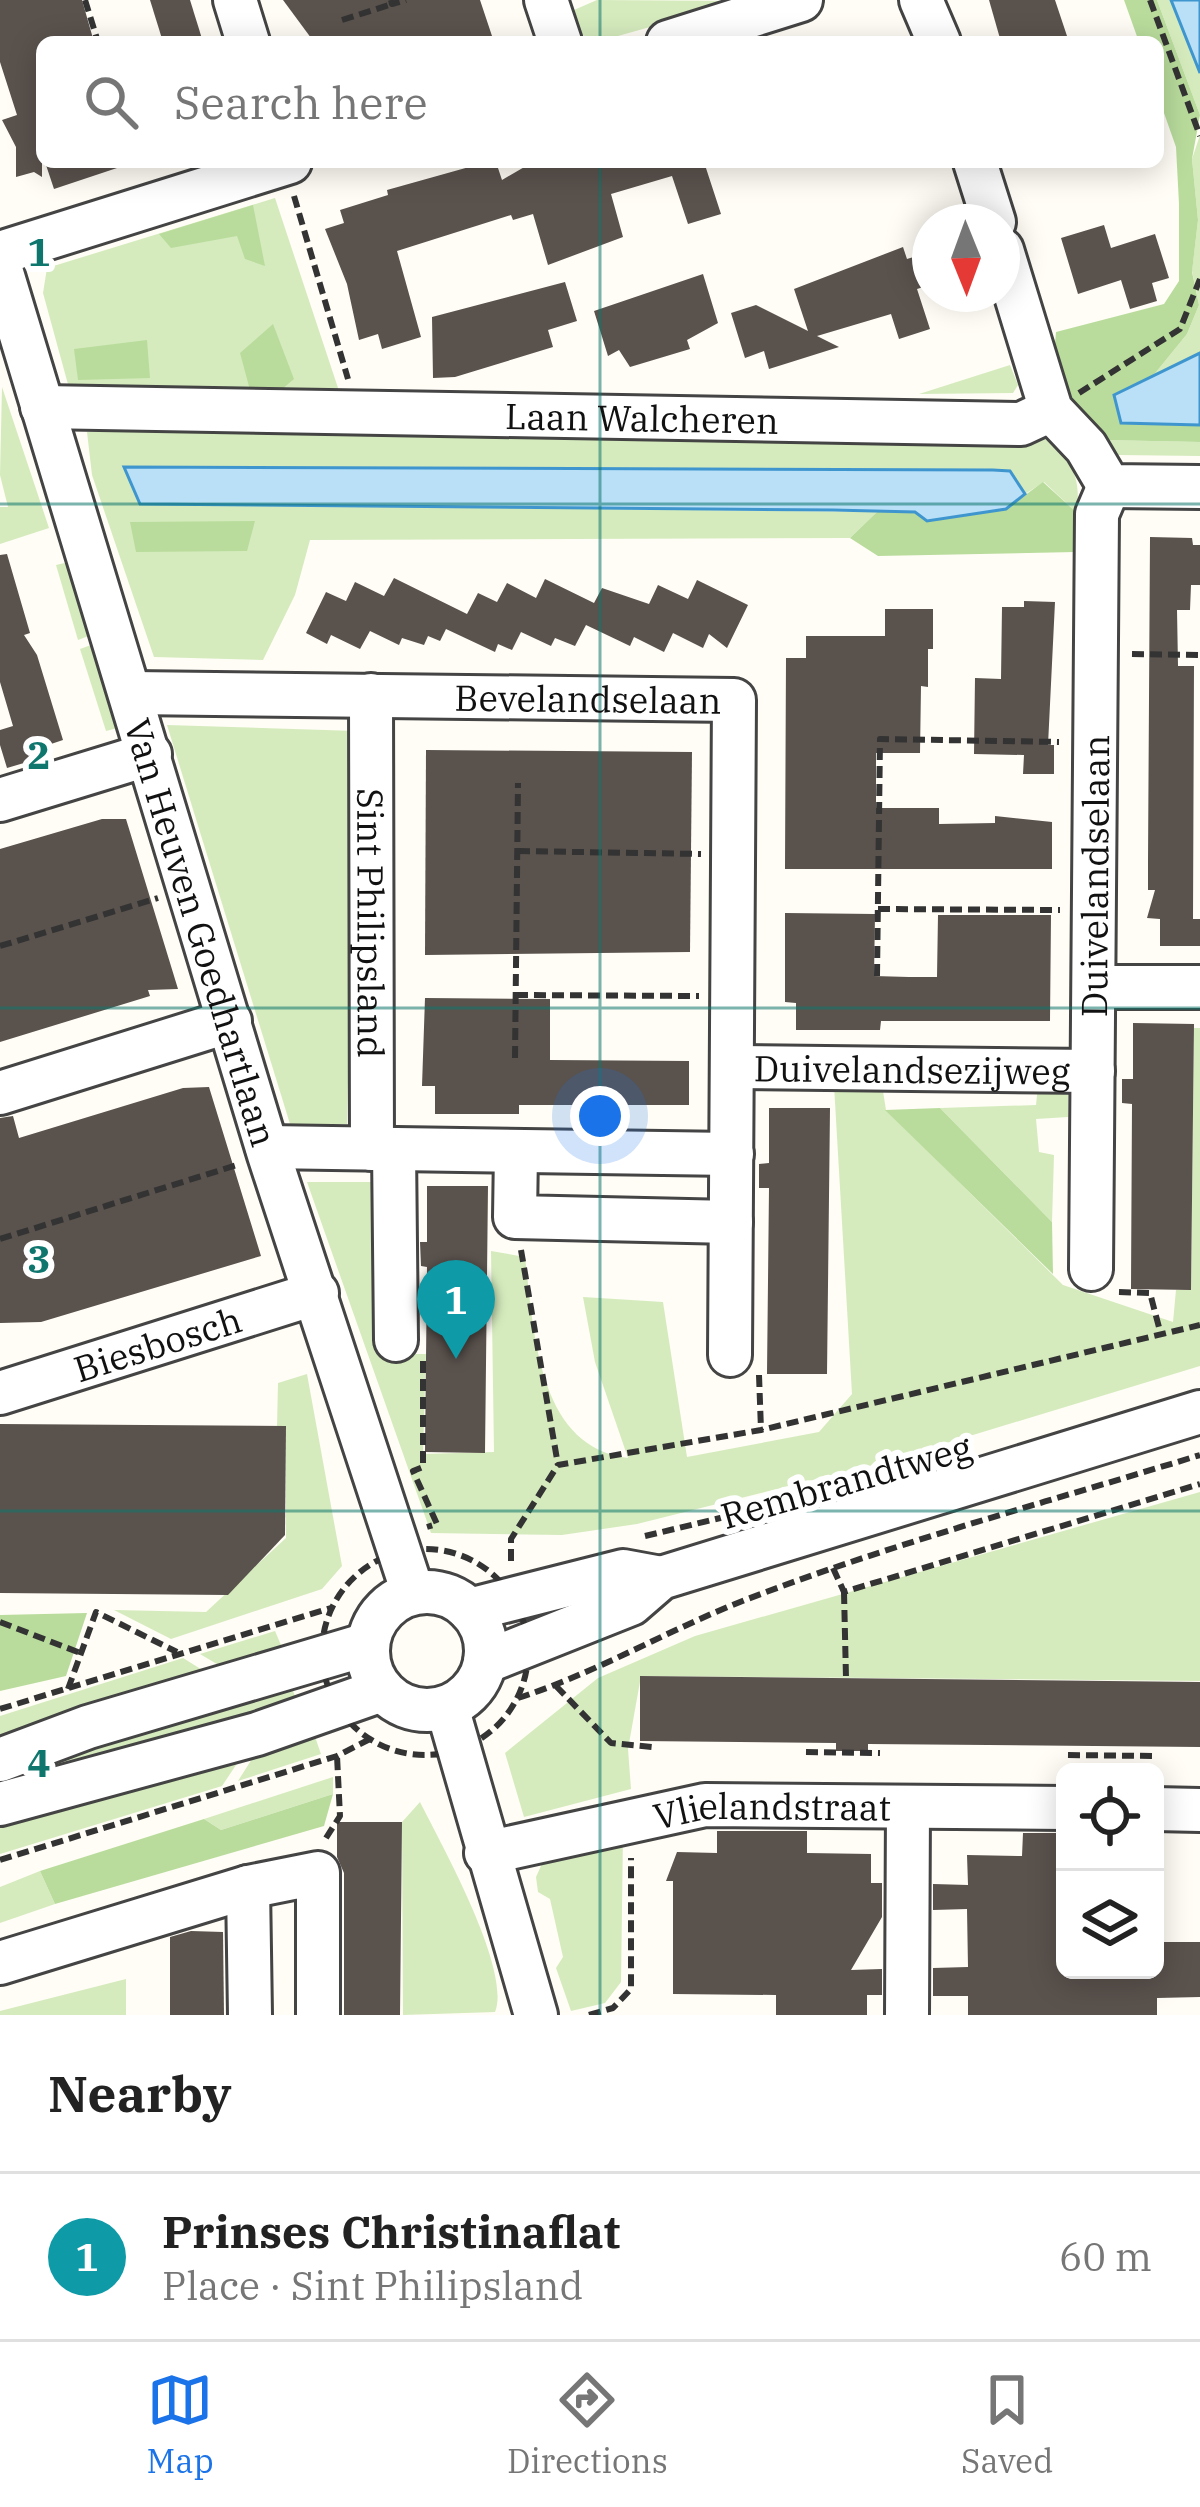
<!DOCTYPE html>
<html lang="en">
<head>
<meta charset="utf-8">
<style>
  :root { --surface:#fff; --page:#f6f6f6; --text:#222; --muted:#767676; --line:#e0e0e0; --accent:#1a73e8 }
  body { margin:0; font-family:"IBM Plex Serif",serif; background:var(--page); color:var(--text) }
  .controls { position:absolute; right:36px; bottom:36px; display:grid; overflow:hidden; border-radius:18px; box-shadow:0 6px 30px #0003 }
  .controls button { width:108px; height:108px; display:grid; place-items:center; padding:0; border:0; border-bottom:3px solid var(--line); background:var(--surface); color:var(--text); font:60px sans-serif }
  .compass { position:absolute; left:912px; top:204px; width:108px; height:108px; border-radius:50%; background:var(--surface); box-shadow:0 6px 30px #0003; rotate:179deg }
  .you { position:absolute; left:600px; top:1116px; width:42px; height:42px; margin:-30px; border:9px solid #fff; border-radius:50%; background:#1a73e8; box-shadow:0 0 0 18px #1a73e833 }
  .badge { display:grid; place-items:center; width:78px; height:78px; border-radius:50%; background:var(--accent); color:#fff; font-size:39px; font-weight:700 }
  .pin { position:absolute; translate:-50% -99px; filter:drop-shadow(0 3px 6px #0008) }
  .pin::after { content:''; position:absolute; top:63px; width:42px; height:36px; background:inherit; clip-path:polygon(0 0,100% 0,50% 100%) }
  .list { margin:0; padding:0; list-style:none }
  h2 { display:flex; justify-content:space-between; align-items:center; height:156px; margin:0; padding:0 48px; font-size:51px }
  h2 small { font-size:39px; font-weight:400; color:var(--muted) }
  .list li { display:grid; grid-template-columns:78px 1fr auto; gap:36px; align-items:center; box-sizing:border-box; height:168px; padding:0 48px; border-top:3px solid var(--line) }
  .list b { display:block; font-size:45px; white-space:nowrap }
  .list p { margin:0; font-size:39px; white-space:nowrap; color:var(--muted) }
  .list em { font-size:39px; font-style:normal; color:var(--muted) }
  .icon { flex:none; width:66px; height:66px; fill:none; stroke:currentColor; stroke-width:2; stroke-linecap:round; stroke-linejoin:round }
  .map { position:relative; flex:none; width:1200px; height:2015px; overflow:hidden }
  .search { position:absolute; background:var(--surface); box-shadow:0 6px 30px #0003; left:36px; right:36px; top:36px; height:132px; display:flex; align-items:center; gap:30px; box-sizing:border-box; padding:0 42px; border-radius:18px; color:var(--muted); font-size:45px }
  .sheet { height:324px; background:var(--surface) }
  nav { display:flex; justify-content:space-around; align-items:center; box-sizing:border-box; height:168px; border-top:3px solid var(--line); background:var(--surface); font-size:33px; color:var(--muted) }
  nav a { display:grid; justify-items:center; gap:6px }
  nav .on { color:var(--accent) }
  .map>svg:first-child { display:block }
  .green { fill:#d5ebbd }
  .forest { fill:#b9dc9c }
  .water { fill:#b9e0f7; stroke:#3f96cf; stroke-width:3 }
  .building { fill:#5a524d }
  .lines { fill:none; stroke-linecap:round; stroke-linejoin:round }
  .minor-casing { stroke:#444; stroke-width:48 }
  .path { stroke:#333; stroke-width:6; stroke-dasharray:12 6; stroke-linecap:butt }
  .minor { stroke:#fff; stroke-width:42 }
  .grid { fill:none; stroke:#0f766e; stroke-width:3; stroke-opacity:0.55 }
  .labels { text-anchor:middle; dominant-baseline:central; stroke-width:12; stroke-linejoin:round; paint-order:stroke }
  .street-label { font-size:36px; fill:#111; stroke:#fff }
  .grid-label { font-size:39px; text-anchor:middle; font-weight:bold; fill:#0f766e; stroke:#fff; stroke-width:12; stroke-linejoin:round; paint-order:stroke }
</style>
</head>
<body>
<div class="map">
<svg width="1200" height="2015" viewBox="0 0 1200 2015">
  <rect width="100%" height="100%" fill="#fffdf5"/>
  <g class="green">
    <path d="M597,0L743,1L600,41L582,35L574,10Z"/>
    <path d="M1157,0H1171L1200,73V115Z"/>
    <path d="M1200,135V353L1148,382L1187,334L1199,305L1192,271L1198,220L1192,159Z"/>
    <path d="M275,198L344,406L280,390L69,388L43,293L47,268Z"/>
    <path d="M1010,365L1018,385L1013,393L919,394Z"/>
    <path d="M2,387L49,528L0,544V507H8L0,475Z"/>
    <path d="M319,429L1045,433C1069,459 1083,476 1076,512L1044,482L1025,494L1010,471L125,467L140,504L877,512L850,538L310,540L295,595L263,660L154,657L92,475L87,432Z"/>
    <path d="M1103,440L1200,442V456L1118,455Z"/>
    <path d="M69,562L91,635L78,640L56,565Z"/>
    <path d="M94,644L121,727L106,731L80,649Z"/>
    <path d="M167,725L356,731L347,1124H290Z"/>
    <path d="M1194,1028H1200V1366L881,1463L637,1524L562,1535L431,1533L307,1182H384L401,1354H426L423,1454L494,1452L491,1251L525,1257C534,1331 537,1447 628,1458L595,1362L583,1297L663,1302L687,1457L819,1432L852,1394L834,1085H882L886,1110L1063,1285L1173,1322L1176,1290L1191,1289Z"/>
    <path d="M1038,1086L1068,1089V1117L1036,1119L1039,1152L1054,1155L1052,1222L940,1108L1036,1105Z"/>
    <path d="M307,1374L342,1566L322,1589L171,1639L114,1610L206,1612L286,1538V1426L277,1427L278,1383Z"/>
    <path d="M1200,1492V1681L641,1676L628,1749L631,1789L524,1817L505,1753L598,1678L695,1636Z"/>
    <path d="M275,1631L286,1657L232,1673L200,1654Z"/>
    <path d="M183,1658L220,1681L0,1754V1716Z"/>
    <path d="M288,1678L300,1709L0,1793V1774Z"/>
    <path d="M313,1731L321,1754L238,1781L262,1743Z"/>
    <path d="M248,1747L222,1786L0,1854V1814Z"/>
    <path d="M333,1777V1794L221,1830L204,1819Z"/>
    <path d="M420,1802C441,1844 512,1970 495,2012L403,2015L402,1822Z"/>
    <path d="M623,1834L621,1982L605,2003L571,2011L556,1968L563,1957L550,1899L538,1892L536,1877L545,1857Z"/>
    <path d="M40,1871L55,1904L0,1923V1887Z"/>
    <path d="M126,1979V2015H0V2011Z"/>
  </g>
  <g class="forest">
    <path d="M1124,0H1157L1200,115L1192,159L1198,220L1192,272L1199,305L1187,334L1148,382L1114,396L1121,423L1200,425V442L1103,440L1051,391L1056,332L1164,304L1179,281V204L1176,147L1158,96V42H1139Z"/>
    <path d="M253,205L265,266L245,259L237,236L171,248L159,234Z"/>
    <path d="M273,324L294,379L281,390H250L240,353Z"/>
    <path d="M147,340L150,378L78,380L74,349Z"/>
    <path d="M1043,482L1076,512L1075,552L878,556L850,538L877,512H916L928,521L1006,509Z"/>
    <path d="M255,521L247,551L136,552L130,522Z"/>
    <path d="M940,1108L1052,1222L1053,1274L885,1110Z"/>
    <path d="M87,1613L66,1676L0,1691V1615Z"/>
    <path d="M333,1794L324,1826L55,1904L40,1871L204,1819L221,1830Z"/>
  </g>
  <g class="water">
    <path d="M1171,0H1200V73Z"/>
    <path d="M1200,353V425L1121,423L1114,395Z"/>
    <path d="M124,467L993,470L1010,471L1025,494L1006,509L927,521L915,512L833,510L140,504Z"/>
  </g>
  <g class="building">
    <path d="M0,0H82L94,42H42V177L34,172L16,177V147L2,120L17,115L0,62Z"/>
    <path d="M150,0H190L203,42H163Z"/>
    <path d="M283,0H480L494,42H314Z"/>
    <path d="M989,0H1055L1069,42H1001Z"/>
    <path d="M45,162H119L120,167L54,189Z"/>
    <path d="M487,162H496L502,180L533,162H704L721,214L688,224L672,176L611,194L623,237L548,265L533,214L513,220L511,215L397,251L421,337L382,349L378,334L359,340L347,284L325,229L344,223L340,210L388,195L387,190Z"/>
    <path d="M1104,225L1111,248L1155,234L1169,278L1152,283L1157,301L1130,309L1121,280L1078,294L1061,238Z"/>
    <path d="M903,247L907,259L930,252V285L917,289L930,329L899,339L891,314L817,336L839,347L769,369L764,351L745,358L731,313L756,305L808,331L794,289Z"/>
    <path d="M703,274L718,323L687,340L690,349L630,367L619,350L608,356L594,311Z"/>
    <path d="M565,282L577,321L548,330L553,347L455,377L433,378L432,317Z"/>
    <path d="M1150,537L1192,538L1193,545H1200V585H1191L1190,610H1177L1178,666H1194L1193,919H1200V946H1160V919L1147,918L1155,890H1148V861Z"/>
    <path d="M7,554L30,633L24,635L37,655L63,740L48,745L51,755L7,768L0,745V730L13,726L0,682V555Z"/>
    <path d="M394,578L467,614L478,593L497,602L507,583L536,598L545,579L594,603L602,588L649,604L658,585L688,599L697,580L748,605L727,648L709,634L703,648L673,633L664,652L634,637L630,646L586,625L575,646L555,638L551,646L521,632L512,650L498,644L495,652L446,629L440,641L428,636L424,645L402,638L399,645L370,631L360,649L331,635L327,644L306,633L326,592L346,601L355,582L384,596Z"/>
    <path d="M1024,601L1055,602L1048,745H1054V774H1023L1024,755L974,754L975,678L1001,679L1002,607H1024Z"/>
    <path d="M885,609H933V649H928V687L921,686L920,753H876V808H939V824L995,823V816L1052,822V869H785L786,658H806V636H885Z"/>
    <path d="M426,750L692,752L690,952L425,955Z"/>
    <path d="M102,819H126L178,989L148,990L150,996L0,1042V849Z"/>
    <path d="M785,913L875,914L874,976L909,977H937L938,915H1051L1050,1021H881L880,1030H796V1003L785,1002Z"/>
    <path d="M425,998L550,999V1060L689,1061V1105H519V1114H435V1086H422Z"/>
    <path d="M1133,1023L1194,1024L1191,1290L1131,1289L1132,1104L1122,1103V1079H1133Z"/>
    <path d="M209,1087L261,1256L41,1322L0,1323V1118L13,1116L19,1138L183,1088Z"/>
    <path d="M769,1108H830L827,1374H767L769,1188H759V1164L769,1163Z"/>
    <path d="M427,1186H488L485,1453L425,1452L427,1267L421,1266L420,1242H427Z"/>
    <path d="M0,1424L286,1426L285,1535L228,1595L0,1593Z"/>
    <path d="M640,1676L1200,1682V1747L868,1744V1751H836V1743L640,1741Z"/>
    <path d="M337,1822H402L400,2015H344V1873L337,1857Z"/>
    <path d="M717,1831H807V1853L871,1854V1883H882V1917L851,1970L882,1969V1995H867V2015H776V1995L673,1994V1881H666L677,1852L717,1853Z"/>
    <path d="M1023,1833H1065L1059,1970H1155V1942H1200V1997L1157,1998V2015H968V1996H933V1968L968,1967L967,1909L933,1910V1884L968,1885L967,1855L1022,1856Z"/>
    <path d="M191,1931L223,1932L224,2015H170V1937Z"/>
  </g>
  <g class="lines">
    <g class="minor-casing">
      <g id="minor">
        <path d="M235,0L248,42"/>
        <path d="M546,0L560,42"/>
        <path d="M921,0L939,42"/>
        <path d="M668,42L801,0"/>
        <path d="M975,162L994,222"/>
        <path d="M1002,250L1051,410L1086,447L1109,486L1200,487"/>
        <path d="M0,253L290,162"/>
        <path id="s1" d="M0,266L269,1155L413,1593"/>
        <path id="s2" d="M42,407L1021,424L1051,410"/>
        <path id="s3" d="M132,693L734,700L730,1355"/>
        <path id="s4" d="M371,695L372,1149"/>
        <path d="M0,800L150,754"/>
        <path d="M1094,987H1200"/>
        <path id="s5" d="M732,1067L1093,1071"/>
        <path d="M0,1093L230,1021"/>
        <path d="M267,1147L732,1154"/>
        <path d="M394,1149L396,1340"/>
        <path d="M516,1151L515,1217L731,1222"/>
        <path id="s6" d="M1091,1269L1097,514L1109,486"/>
        <path id="s7" d="M0,1393L317,1293"/>
        <circle cx="427" cy="1651" r="59"/>
        <path d="M469,1610L623,1571L661,1578"/>
        <path d="M485,1662L631,1604L661,1578L1200,1412"/>
        <path d="M447,1707L536,2015"/>
        <path d="M0,1760L88,1727L368,1644"/>
        <path d="M0,1804L257,1734L382,1690"/>
        <path d="M1155,1809L1200,1810"/>
        <path id="s8" d="M486,1853L705,1805L1065,1808"/>
        <path d="M248,1887L250,2015"/>
        <path d="M0,1963L248,1887L318,1873V2015"/>
        <path d="M907,2015L908,1807"/>
      </g>
    </g>
    <g class="path">
      <path d="M85,0L98,42"/>
      <path d="M391,0L392,4L406,0"/>
      <path d="M1150,0L1200,136"/>
      <path d="M342,20L392,4"/>
      <path d="M294,196L348,379"/>
      <path d="M1079,393L1180,329L1200,279"/>
      <path d="M1132,654L1200,655"/>
      <path d="M518,851L701,854"/>
      <path d="M878,909L1060,910"/>
      <path d="M0,946L158,898"/>
      <path d="M877,976L880,739L1059,742"/>
      <path d="M516,995L699,996"/>
      <path d="M515,1058L518,783"/>
      <path d="M0,1239L237,1165"/>
      <path d="M521,1250L558,1465"/>
      <path d="M1119,1292L1150,1293L1161,1335"/>
      <path d="M423,1361V1467L413,1471L437,1524L427,1527"/>
      <path d="M759,1375L761,1430"/>
      <path d="M645,1536L737,1514"/>
      <circle cx="425" cy="1652" r="103"/>
      <path d="M511,1561V1539L558,1465L761,1430L1200,1325"/>
      <path d="M833,1568L844,1592L1200,1484"/>
      <path d="M844,1592L846,1678"/>
      <path d="M0,1622L83,1654"/>
      <path d="M556,1686L611,1743L652,1747"/>
      <path d="M68,1689L96,1612L177,1652"/>
      <path d="M518,1698C596,1673 668,1630 745,1600C893,1543 1048,1502 1200,1455"/>
      <path d="M0,1709L331,1608"/>
      <path d="M806,1752L880,1753"/>
      <path d="M1068,1755L1154,1756"/>
      <path d="M326,1838L340,1816L337,1756"/>
      <path d="M0,1860L337,1756L370,1739"/>
      <path d="M589,2015L613,2008L631,1989V1858"/>
    </g>
    <use href="#minor" class="minor"/>
  </g>
  <path class="grid" d="M600,0V42M600,162V2015M0,504H1200M0,1008H1200M0,1511H1200"/>
  <g class="labels">
    <g class="street-label">
      <text stroke="none"><textPath href="#s2" startOffset="600">Laan Walcheren</textPath></text>
      <text stroke="none"><textPath href="#s3" startOffset="456">Bevelandselaan</textPath></text>
      <text stroke="none"><textPath href="#s6" startOffset="393">Duivelandselaan</textPath></text>
      <text stroke="none"><textPath href="#s4" startOffset="228">Sint Philipsland</textPath></text>
      <text stroke="none"><textPath href="#s1" startOffset="696">Van Heuven Goedhartlaan</textPath></text>
      <text stroke="none"><textPath href="#s5" startOffset="180">Duivelandsezijweg</textPath></text>
      <text stroke="none"><textPath href="#s7" startOffset="165">Biesbosch</textPath></text>
      <text transform="translate(846 1481) rotate(-16)">Rembrandtweg</text>
      <text stroke="none"><textPath href="#s8" startOffset="291">Vlielandstraat</textPath></text>
    </g>
  </g>
  <g class="grid-label">
    <text x="39" y="266">1</text>
    <text x="39" y="769">2</text>
    <text x="39" y="1273">3</text>
    <text x="39" y="1777">4</text>
  </g>
</svg>
<div class="controls">
<button><svg class="icon" aria-label="locate" viewBox="0 0 24 24"><circle cx="12" cy="12" r="6"/><path d="M12 2v4M12 18v4M2 12h4M18 12h4"/></svg></button>
<button><svg class="icon" aria-label="layers" viewBox="0 0 24 24"><path d="M12 4l9 5-9 5-9-5zM3 14l9 5 9-5"/></svg></button>
</div>
<svg class="compass" viewBox="-18 -18 36 36"><path d="M0-13l5 13h-10z" fill="#e53935"/><path d="M0 13l5-13h-10z" fill="#767676"/></svg>
<div class="you"></div>
<div class="pin badge" style="left:456px;top:1359px;background:#0f9aa8">1</div>
<div class="search"><svg class="icon" aria-label="search" viewBox="0 0 24 24"><circle cx="10" cy="10" r="6"/><path d="M15 15l6 6"/></svg>Search here</div>
</div>
<section class="sheet">
<h2>Nearby<small></small></h2>
<ul class="list">
<li><span class="badge" style="background:#0f9aa8">1</span><div><b>Prinses Christinaflat</b><p>Place · Sint Philipsland</p></div><em>60 m</em></li>
</ul>
</section>
<nav>
<a class="on"><svg class="icon" aria-label="map" viewBox="0 0 24 24"><path d="M3 6l6-2 6 2 6-2v14l-6 2-6-2-6 2zM9 4v14M15 6v14"/></svg>Map</a>
<a><svg class="icon" aria-label="directions" viewBox="0 0 24 24"><path d="M12 3l9 9-9 9-9-9zM9 14v-3h6M13 9l2 2-2 2"/></svg>Directions</a>
<a><svg class="icon" aria-label="saved" viewBox="0 0 24 24"><path d="M7 4h10v16l-5-4-5 4z"/></svg>Saved</a>
</nav>
</body>
</html>
